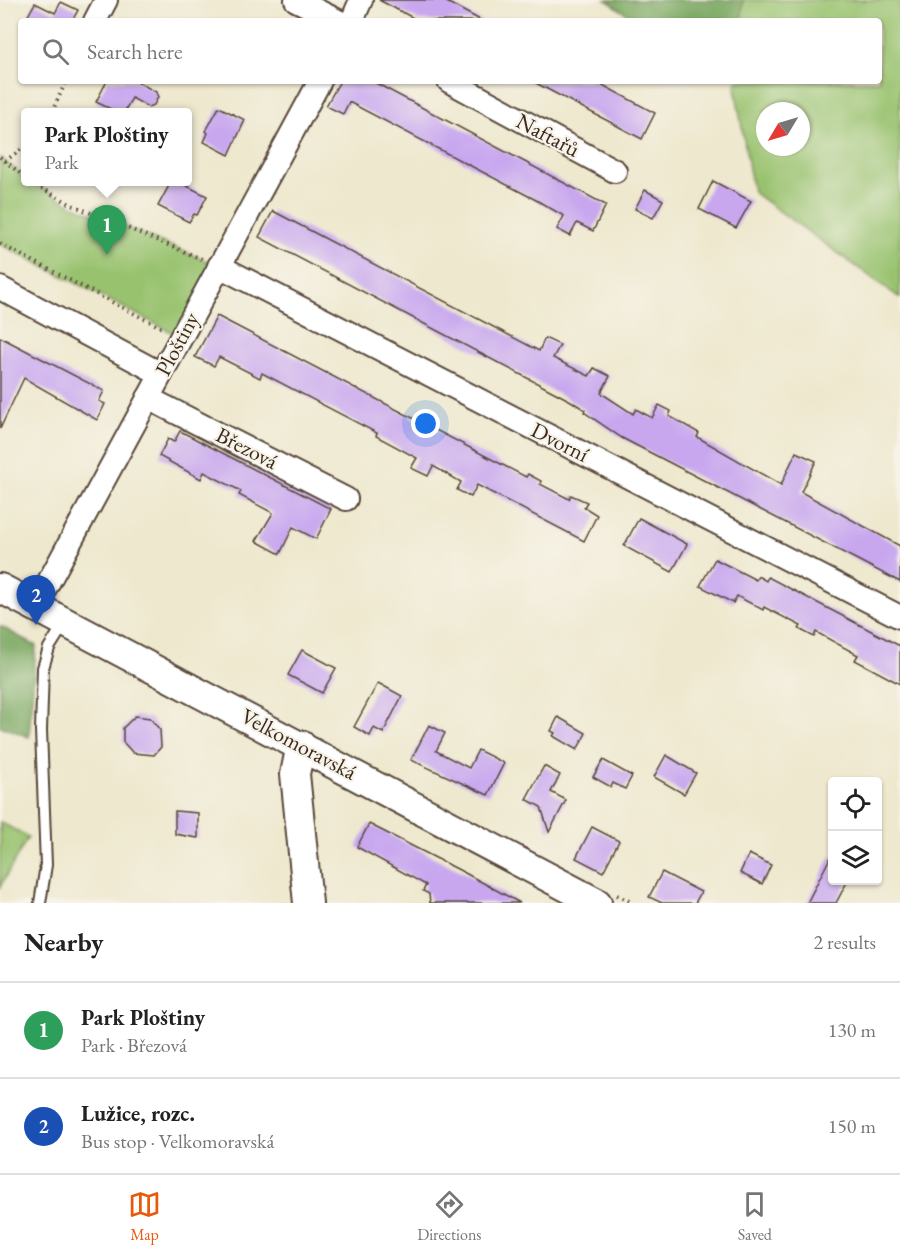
<!DOCTYPE html>
<html lang="en">
<head>
<meta charset="utf-8">
<style>
  :root { --surface:#fff; --page:#f6f6f6; --text:#222; --muted:#767676; --line:#e0e0e0; --accent:#ea580c }
  body { margin:0; font-family:"EB Garamond",serif; background:var(--page); color:var(--text) }
  .controls { position:absolute; right:18px; bottom:18px; display:grid; overflow:hidden; border-radius:6px; box-shadow:0 2px 4px #0004 }
  .controls button { width:54px; height:54px; display:grid; place-items:center; padding:0; border:0; border-bottom:2px solid var(--line); background:var(--surface); color:var(--text); font:30px sans-serif }
  .compass { position:absolute; left:756px; top:102px; width:54px; height:54px; border-radius:50%; background:var(--surface); box-shadow:0 2px 4px #0004; rotate:232deg }
  .you { position:absolute; left:426px; top:424px; width:21px; height:21px; margin:-15px; border:4px solid #fff; border-radius:50%; background:#1a73e8; box-shadow:0 0 0 9px #1a73e833 }
  .badge { display:grid; place-items:center; width:39px; height:39px; border-radius:50%; background:var(--accent); color:#fff; font-size:20px; font-weight:700 }
  .pin { position:absolute; translate:-50% -50px; filter:drop-shadow(0 2px 3px #0008) }
  .pin::after { content:''; position:absolute; top:32px; width:21px; height:18px; background:inherit; clip-path:polygon(0 0,100% 0,50% 100%) }
  .popup { position:absolute; left:21px; top:108px; width:171px; height:78px; box-sizing:border-box; display:grid; place-content:center; border-radius:6px; background:var(--surface); filter:drop-shadow(0 2px 4px #0005); font-size:20px; white-space:nowrap; color:var(--muted) }
  .popup b { font-size:22px; color:var(--text) }
  .popup::after { content:''; position:absolute; left:50%; top:100%; margin-left:-12px; border:12px solid transparent; border-top-color:var(--surface) }
  .list { margin:0; padding:0; list-style:none }
  h2 { display:flex; justify-content:space-between; align-items:center; height:78px; margin:0; padding:0 24px; font-size:26px }
  h2 small { font-size:20px; font-weight:400; color:var(--muted) }
  .list li { display:grid; grid-template-columns:39px 1fr auto; gap:18px; align-items:center; box-sizing:border-box; height:96px; padding:0 24px; border-top:2px solid var(--line) }
  .list b { display:block; font-size:22px; white-space:nowrap }
  .list p { margin:0; font-size:20px; white-space:nowrap; color:var(--muted) }
  .list em { font-size:20px; font-style:normal; color:var(--muted) }
  .icon { flex:none; width:33px; height:33px; fill:none; stroke:currentColor; stroke-width:2; stroke-linecap:round; stroke-linejoin:round }
  .map { position:relative; flex:none; width:900px; height:903px; overflow:hidden }
  .search { position:absolute; background:var(--surface); box-shadow:0 2px 4px #0004; left:18px; right:18px; top:18px; height:66px; display:flex; align-items:center; gap:15px; box-sizing:border-box; padding:0 21px; border-radius:6px; color:var(--muted); font-size:22px }
  .sheet { height:270px; background:var(--surface) }
  nav { display:flex; justify-content:space-around; align-items:center; box-sizing:border-box; height:84px; border-top:2px solid var(--line); background:var(--surface); font-size:16px; color:var(--muted) }
  nav a { display:grid; justify-items:center; gap:3px }
  nav .on { color:var(--accent) }
  .map>svg:first-child { display:block }
  .green { fill:#98c26e; stroke:#6a7646; stroke-width:1.5; fill-rule:evenodd }
  .forest { fill:#7aa861; stroke:#5a6940; stroke-width:1.5 }
  .building { fill:#c8a7ef }
  .lines { fill:none; stroke-linecap:round; stroke-linejoin:round }
  .service-casing { stroke:#564638; stroke-width:14 }
  .minor-casing { stroke:#564638; stroke-width:26 }
  .tertiary-casing { stroke:#564638; stroke-width:32 }
  .path { stroke:#564638; stroke-width:4; stroke-dasharray:1.5 4.5; stroke-linecap:butt }
  .service { stroke:#fff; stroke-width:10 }
  .minor { stroke:#fff; stroke-width:22 }
  .tertiary { stroke:#fff; stroke-width:28 }
  .labels { text-anchor:middle; dominant-baseline:central; stroke-width:4.5; stroke-linejoin:round; paint-order:stroke }
  .street-label { font-size:22px; fill:#3b2a1e; stroke:#f7f3e8 }
</style>
</head>
<body>
<div class="map">
<svg width="900" height="903" viewBox="0 0 900 903">
  <rect width="100%" height="100%" fill="#f7f3e8"/>
  <filter id="ink" filterUnits="userSpaceOnUse"><feTurbulence type="fractalNoise" baseFrequency=".0167" numOctaves="2"/><feDisplacementMap in="SourceGraphic" scale="12" xChannelSelector="R" yChannelSelector="G"/><feConvolveMatrix kernelMatrix="1 2 1 2 8 2 1 2 1" color-interpolation-filters="sRGB"/></filter>
  <filter id="wash" filterUnits="userSpaceOnUse"><feTurbulence type="fractalNoise" baseFrequency=".008" numOctaves="4" result="noise"/><feDisplacementMap in="SourceGraphic" scale="24" xChannelSelector="R" yChannelSelector="G"/><feGaussianBlur stdDeviation="1.35" result="paint"/><feColorMatrix in="noise" values="0 0 0 0 0 0 0 0 0 0 0 0 0 0 0 0 0 1.4 0 .05"/><feComposite in="paint" operator="in"/></filter>
  <g filter="url(#wash)">
    <rect width="100%" height="100%" fill="#eee8ce"/>
    <g class="green">
      <path d="M743,0H900V298L753,192L735,87L736,81H879V21H741ZM765,111H801V147H765Z"/>
      <path d="M0,157L26,178V182H31L72,205L219,266L181,337L0,244Z"/>
      <path d="M0,822L28,837L0,887Z"/>
    </g>
    <g class="forest">
      <path d="M606,0H743L741,21H637Z"/>
      <path d="M0,626L36,646L29,737L0,726Z"/>
    </g>
    <g id="blocks">
      <g class="building">
        <path d="M379,0H443L482,21H419Z"/>
        <path d="M61,2L78,10L72,21H25L35,3L55,13Z"/>
        <path d="M107,81H136L156,92L158,97L154,105L148,107L132,98L124,112H117L96,102Z"/>
        <path d="M340,81H372L606,205L593,231L577,223L570,236L557,229L564,216L536,200L349,102L343,114L326,106Z"/>
        <path d="M532,81H595L655,113L642,139Z"/>
        <path d="M219,107L245,120L229,155L204,142L208,133L206,131Z"/>
        <path d="M713,181L751,201L736,228L699,209Z"/>
        <path d="M171,182H179L207,196L197,215L194,214L189,222L158,206Z"/>
        <path d="M645,190L663,200L653,218L635,209Z"/>
        <path d="M273,211L539,351L545,338L560,345L553,358L589,376L594,368L610,376L601,393L633,414L636,409L652,418L659,405L671,411L669,416L699,433L697,437L781,485L796,452L816,461L801,492L900,546V582L622,438L584,412L585,410L571,401L259,237Z"/>
        <path d="M217,316L526,477L528,474L541,481L540,484L569,499L571,495L587,502L584,507L597,515L584,541L477,485L471,497L457,490L461,482L433,466L428,476L411,468L417,458L376,436L377,433L262,373L260,378L219,357L214,366L195,357Z"/>
        <path d="M0,337L104,391L99,401L105,404L97,420L24,378L0,429Z"/>
        <path d="M180,431L331,509L316,539L293,527L280,554L256,541L273,513L239,495L241,491L204,472L201,479L159,456L168,439L174,442Z"/>
        <path d="M639,518L687,544L672,572L624,546Z"/>
        <path d="M715,559L756,580L758,576L766,581L768,577L900,646V684L855,660L858,655L816,632L814,637L799,629L801,626L764,607L763,610L737,596L733,603L700,586Z"/>
        <path d="M302,650L336,668L322,693L288,675Z"/>
        <path d="M378,683L402,696L383,733L374,728L370,736L354,727Z"/>
        <path d="M135,716L150,718L160,730L161,747L154,755L133,753L123,742V728Z"/>
        <path d="M558,717L586,733L577,750L553,736L555,733L551,731Z"/>
        <path d="M429,725L445,733L436,751L469,768L478,750L504,763L488,795L411,760Z"/>
        <path d="M666,755L696,773L684,794L654,777Z"/>
        <path d="M603,760L632,776L625,789L613,783L611,787L593,777Z"/>
        <path d="M544,766L560,775L551,792L566,800L549,832L541,807L526,799Z"/>
        <path d="M175,811L198,813V838L175,834Z"/>
        <path d="M369,824L465,873L520,903H430L429,894L423,891L426,885L357,847Z"/>
        <path d="M592,827L619,841L603,872L576,858Z"/>
        <path d="M749,854L771,865L762,884L740,873Z"/>
        <path d="M832,854V880H848L836,903H807Z"/>
        <path d="M662,872L701,892L695,903H662L649,897Z"/>
      </g>
    </g>
  </g>
  <g filter="url(#ink)">
    <use href="#blocks" fill-opacity="0" stroke="#564638" stroke-width="1.5"/>
    <g class="lines">
      <g class="service-casing">
        <path id="service" d="M40,903L46,865L41,730L43,668L49,648L64,624"/>
      </g>
      <g class="minor-casing">
        <g id="minor">
          <path d="M296,0L338,21"/>
          <path d="M95,21L106,0"/>
          <path d="M352,21L361,0"/>
          <path d="M449,81L615,171"/>
          <path d="M219,266L900,617"/>
          <path d="M0,288L161,374"/>
          <path d="M148,398L346,499"/>
          <path d="M35,607L320,81"/>
        </g>
      </g>
      <g class="tertiary-casing">
        <g id="tertiary">
          <path d="M0,588L597,903"/>
          <path d="M301,745L295,774L308,903"/>
        </g>
      </g>
      <g class="path">
        <path d="M52,112L66,81"/>
        <path d="M0,157L26,178"/>
        <path d="M5,161L26,146"/>
        <path d="M31,182L72,205L202,259"/>
        <path d="M0,244L164,329"/>
        <path d="M617,895L633,903"/>
      </g>
      <use href="#service" class="service"/>
      <use href="#minor" class="minor"/>
      <use href="#tertiary" class="tertiary"/>
    </g>
  </g>
  <g class="labels">
    <g class="street-label">
      <text transform="translate(548 135) rotate(28)">Naftařů</text>
      <text transform="translate(177 344) rotate(-62)">Ploštiny</text>
      <text transform="translate(560 442) rotate(27)">Dvorní</text>
      <text transform="translate(247 448) rotate(27)">Březová</text>
      <text transform="translate(299 744) rotate(28)">Velkomoravská</text>
    </g>
  </g>
</svg>
<div class="controls">
<button><svg class="icon" aria-label="locate" viewBox="0 0 24 24"><circle cx="12" cy="12" r="6"/><path d="M12 2v4M12 18v4M2 12h4M18 12h4"/></svg></button>
<button><svg class="icon" aria-label="layers" viewBox="0 0 24 24"><path d="M12 4l9 5-9 5-9-5zM3 14l9 5 9-5"/></svg></button>
</div>
<svg class="compass" viewBox="-18 -18 36 36"><path d="M0-13l5 13h-10z" fill="#e53935"/><path d="M0 13l5-13h-10z" fill="#767676"/></svg>
<div class="you"></div>
<div class="pin badge" style="left:107px;top:255px;background:#2e9e5b">1</div>
<div class="popup"><b>Park Ploštiny</b>Park</div>
<div class="pin badge" style="left:36px;top:625px;background:#1a4fb4">2</div>
<div class="search"><svg class="icon" aria-label="search" viewBox="0 0 24 24"><circle cx="10" cy="10" r="6"/><path d="M15 15l6 6"/></svg>Search here</div>
</div>
<section class="sheet">
<h2>Nearby<small>2 results</small></h2>
<ul class="list">
<li><span class="badge" style="background:#2e9e5b">1</span><div><b>Park Ploštiny</b><p>Park · Březová</p></div><em>130 m</em></li>
<li><span class="badge" style="background:#1a4fb4">2</span><div><b>Lužice, rozc.</b><p>Bus stop · Velkomoravská</p></div><em>150 m</em></li>
</ul>
</section>
<nav>
<a class="on"><svg class="icon" aria-label="map" viewBox="0 0 24 24"><path d="M3 6l6-2 6 2 6-2v14l-6 2-6-2-6 2zM9 4v14M15 6v14"/></svg>Map</a>
<a><svg class="icon" aria-label="directions" viewBox="0 0 24 24"><path d="M12 3l9 9-9 9-9-9zM9 14v-3h6M13 9l2 2-2 2"/></svg>Directions</a>
<a><svg class="icon" aria-label="saved" viewBox="0 0 24 24"><path d="M7 4h10v16l-5-4-5 4z"/></svg>Saved</a>
</nav>
</body>
</html>
